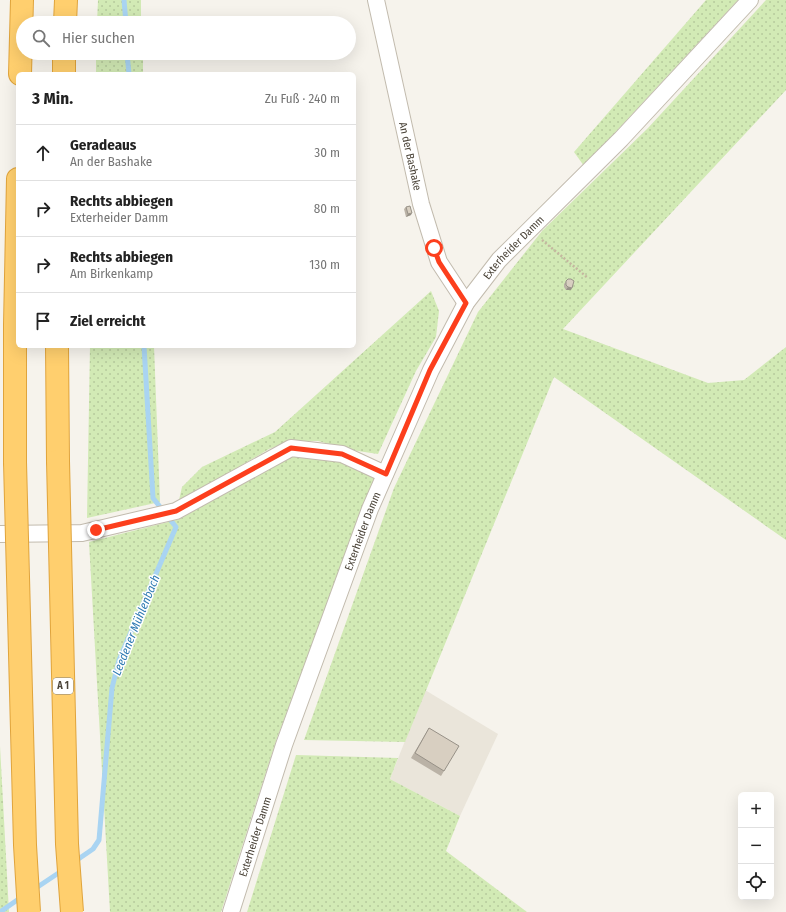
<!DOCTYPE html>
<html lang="de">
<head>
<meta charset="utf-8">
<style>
  :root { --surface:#fff; --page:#f6f6f6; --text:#222; --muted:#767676; --line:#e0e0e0 }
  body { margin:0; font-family:"Fira Sans Condensed",sans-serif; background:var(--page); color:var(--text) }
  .controls { position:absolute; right:12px; bottom:12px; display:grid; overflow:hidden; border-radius:6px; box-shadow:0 4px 16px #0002 }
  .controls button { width:36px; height:36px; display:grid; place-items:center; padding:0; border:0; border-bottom:1px solid var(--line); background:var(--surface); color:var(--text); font:20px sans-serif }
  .stop { position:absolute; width:12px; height:12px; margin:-9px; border:3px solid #fc3f1d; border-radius:50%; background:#fff }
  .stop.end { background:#fc3f1d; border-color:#fff; box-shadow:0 1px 4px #0008 }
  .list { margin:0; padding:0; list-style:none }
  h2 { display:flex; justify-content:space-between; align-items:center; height:52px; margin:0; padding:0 16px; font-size:17px }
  h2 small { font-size:13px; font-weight:400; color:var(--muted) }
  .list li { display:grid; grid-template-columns:26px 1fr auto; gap:12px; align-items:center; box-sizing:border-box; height:56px; padding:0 16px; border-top:1px solid var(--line) }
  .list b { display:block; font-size:15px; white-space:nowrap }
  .list p { margin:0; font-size:13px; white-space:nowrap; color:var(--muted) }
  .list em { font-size:13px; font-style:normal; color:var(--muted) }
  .icon { flex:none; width:22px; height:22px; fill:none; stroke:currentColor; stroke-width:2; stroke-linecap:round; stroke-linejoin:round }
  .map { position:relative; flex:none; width:786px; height:912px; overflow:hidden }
  .search { position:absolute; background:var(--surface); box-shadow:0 4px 16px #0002; left:16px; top:16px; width:340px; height:44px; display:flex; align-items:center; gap:10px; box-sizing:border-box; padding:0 14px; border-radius:22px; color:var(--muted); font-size:15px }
  .panel { position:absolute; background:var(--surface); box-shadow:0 4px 16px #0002; left:16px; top:72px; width:340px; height:276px; border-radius:6px }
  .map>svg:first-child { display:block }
  .residential { fill:#eae5da }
  .grass { fill:url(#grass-dots) }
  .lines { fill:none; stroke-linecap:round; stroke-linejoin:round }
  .stream { stroke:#a9d4f2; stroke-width:5 }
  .minor-casing { stroke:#c2bbae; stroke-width:18 }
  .motorway-casing { stroke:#e0a43c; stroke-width:24 }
  .path { stroke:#c4b79f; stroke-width:2.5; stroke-dasharray:2 2; stroke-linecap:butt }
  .minor { stroke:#fff; stroke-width:16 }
  .motorway { stroke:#ffcf6e; stroke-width:22 }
  .motorway-bridge-casing { stroke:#e0a43c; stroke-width:24; stroke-linecap:butt }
  .motorway-bridge { stroke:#ffcf6e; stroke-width:22 }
  .wall { fill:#bab2a6 }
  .shaded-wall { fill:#979187 }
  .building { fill:#d8cfc1; stroke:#979187 }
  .route { stroke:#fc3f1d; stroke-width:5 }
  .labels { text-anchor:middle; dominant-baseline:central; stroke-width:3; stroke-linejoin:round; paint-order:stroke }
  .shield { fill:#fff; stroke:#817c74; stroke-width:1 }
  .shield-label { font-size:10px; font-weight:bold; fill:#4b4439 }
  .street-label { font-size:11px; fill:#4b4439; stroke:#fff }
  .water-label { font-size:12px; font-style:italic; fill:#2e7ab2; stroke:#fff }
</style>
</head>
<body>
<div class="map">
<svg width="786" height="912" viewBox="0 0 786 912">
  <defs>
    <pattern id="grass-dots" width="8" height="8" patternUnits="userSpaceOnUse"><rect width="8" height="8" fill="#d2eab5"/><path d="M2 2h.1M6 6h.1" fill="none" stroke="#b6ca9c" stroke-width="1.8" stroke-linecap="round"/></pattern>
  </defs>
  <rect width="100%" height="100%" fill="#f6f3ec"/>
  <path class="residential" d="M425,690L498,734L460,816L390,779Z"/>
  <g class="grass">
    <path d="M98,0H141V23H97Z"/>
    <path d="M706,0H738L584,166L574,152Z"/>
    <path d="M766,0H786V90L563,329L708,383L744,380L786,347V540L554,377L405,742L304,740L394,488L478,312L542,231L648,128Z"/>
    <rect x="96" y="53" width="47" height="21"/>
    <path d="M431,291L439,311L436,337L416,371L378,454L351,450L318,441H290L269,449L242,465L204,492L183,500H179L182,487L202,467L275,432Z"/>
    <path d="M90,346H154L160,502L87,518Z"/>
    <path d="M289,455L341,461L377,476L277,738L221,912H110L89,542L180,519Z"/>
    <path d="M0,746L9,912H0Z"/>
    <path d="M296,755L398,758L390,779L460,816L446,851L527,912H247Z"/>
  </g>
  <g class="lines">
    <g class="stream">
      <path d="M124,0L126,23"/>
      <path d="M127,53L129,74"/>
      <path d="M74,862L93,849L99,840L112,688L119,660L176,527L153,498L144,346"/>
      <path d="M33,890L63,870"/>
      <path d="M0,912L23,896"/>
    </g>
    <g class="minor-casing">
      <g id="minor">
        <path id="s1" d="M376,0L421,204L439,262L466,303"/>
        <path d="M0,534L82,533L176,511L291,448L342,454L385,474"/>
        <path id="s2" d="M231,912L284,745L370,509L431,370L466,303L499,260L621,139L750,0"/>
      </g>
    </g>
    <g class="motorway-casing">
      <g id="motorway">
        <path d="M65,23L66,0"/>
        <path d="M20,74L22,0"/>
        <path d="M64,74V53"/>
        <path d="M57,346L58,461"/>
        <path d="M15,462V325L18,179"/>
      </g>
    </g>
    <path class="path" d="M542,240L588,278"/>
    <use href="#minor" class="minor"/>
    <use href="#motorway" class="motorway"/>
    <g class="motorway-bridge-casing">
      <g id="motorway-bridge">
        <path d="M58,461L67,844L72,912"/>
        <path d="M15,462L25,845L29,912"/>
      </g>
    </g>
    <use href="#motorway-bridge" class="motorway-bridge"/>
  </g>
  <g class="wall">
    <path d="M406,207L411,215L406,217L404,209Z"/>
    <path d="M568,279L571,290H566L564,287V284Z"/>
    <path d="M429,728L444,771L441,776L411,758Z"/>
  </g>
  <g class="shaded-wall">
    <path d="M412,213L411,215L406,217L408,214Z"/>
    <path d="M568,287L572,288L571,290H566Z"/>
  </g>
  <g class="building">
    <path d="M410,206L412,213L408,214L406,207Z"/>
    <path d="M568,279H571L574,281L572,288L568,287L566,285V281Z"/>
    <path d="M429,728L459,746L444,771L415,753Z"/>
  </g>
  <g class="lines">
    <path class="route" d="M96,530L176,511L291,448L342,454L386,474L430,370L466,303L439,262L434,248"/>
  </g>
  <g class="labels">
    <rect class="shield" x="53" y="678" width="20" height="16" rx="3"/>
    <g class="shield-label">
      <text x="63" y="686">A 1</text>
    </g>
    <g class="street-label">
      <text stroke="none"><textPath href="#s1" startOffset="160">An der Bashake</textPath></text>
      <text stroke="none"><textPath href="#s2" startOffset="727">Exterheider Damm</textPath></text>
      <text stroke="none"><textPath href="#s2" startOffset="403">Exterheider Damm</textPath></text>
      <text stroke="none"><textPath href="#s2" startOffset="79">Exterheider Damm</textPath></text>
    </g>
    <g class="water-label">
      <text transform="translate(136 625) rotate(-68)">Leedener Mühlenbach</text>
    </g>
  </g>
</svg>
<div class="controls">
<button>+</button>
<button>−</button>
<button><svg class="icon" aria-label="locate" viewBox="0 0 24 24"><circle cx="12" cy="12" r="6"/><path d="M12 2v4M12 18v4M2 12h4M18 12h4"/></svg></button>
</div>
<div class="stop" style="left:434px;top:248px"></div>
<div class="stop end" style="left:96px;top:530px"></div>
<div class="search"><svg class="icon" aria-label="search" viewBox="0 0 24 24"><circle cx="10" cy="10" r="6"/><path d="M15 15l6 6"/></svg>Hier suchen</div>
<section class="panel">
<h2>3 Min.<small>Zu Fuß · 240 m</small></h2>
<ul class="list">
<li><svg class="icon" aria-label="ahead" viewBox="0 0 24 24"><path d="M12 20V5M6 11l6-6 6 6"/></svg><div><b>Geradeaus</b><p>An der Bashake</p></div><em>30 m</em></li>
<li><svg class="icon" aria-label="right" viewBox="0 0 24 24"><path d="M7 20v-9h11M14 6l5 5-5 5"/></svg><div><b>Rechts abbiegen</b><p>Exterheider Damm</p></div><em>80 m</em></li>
<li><svg class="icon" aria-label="right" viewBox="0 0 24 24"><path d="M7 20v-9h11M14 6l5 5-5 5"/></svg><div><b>Rechts abbiegen</b><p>Am Birkenkamp</p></div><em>130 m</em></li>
<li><svg class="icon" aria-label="arrive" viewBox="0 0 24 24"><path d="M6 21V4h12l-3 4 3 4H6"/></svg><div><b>Ziel erreicht</b></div></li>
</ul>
</section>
</div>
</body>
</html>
